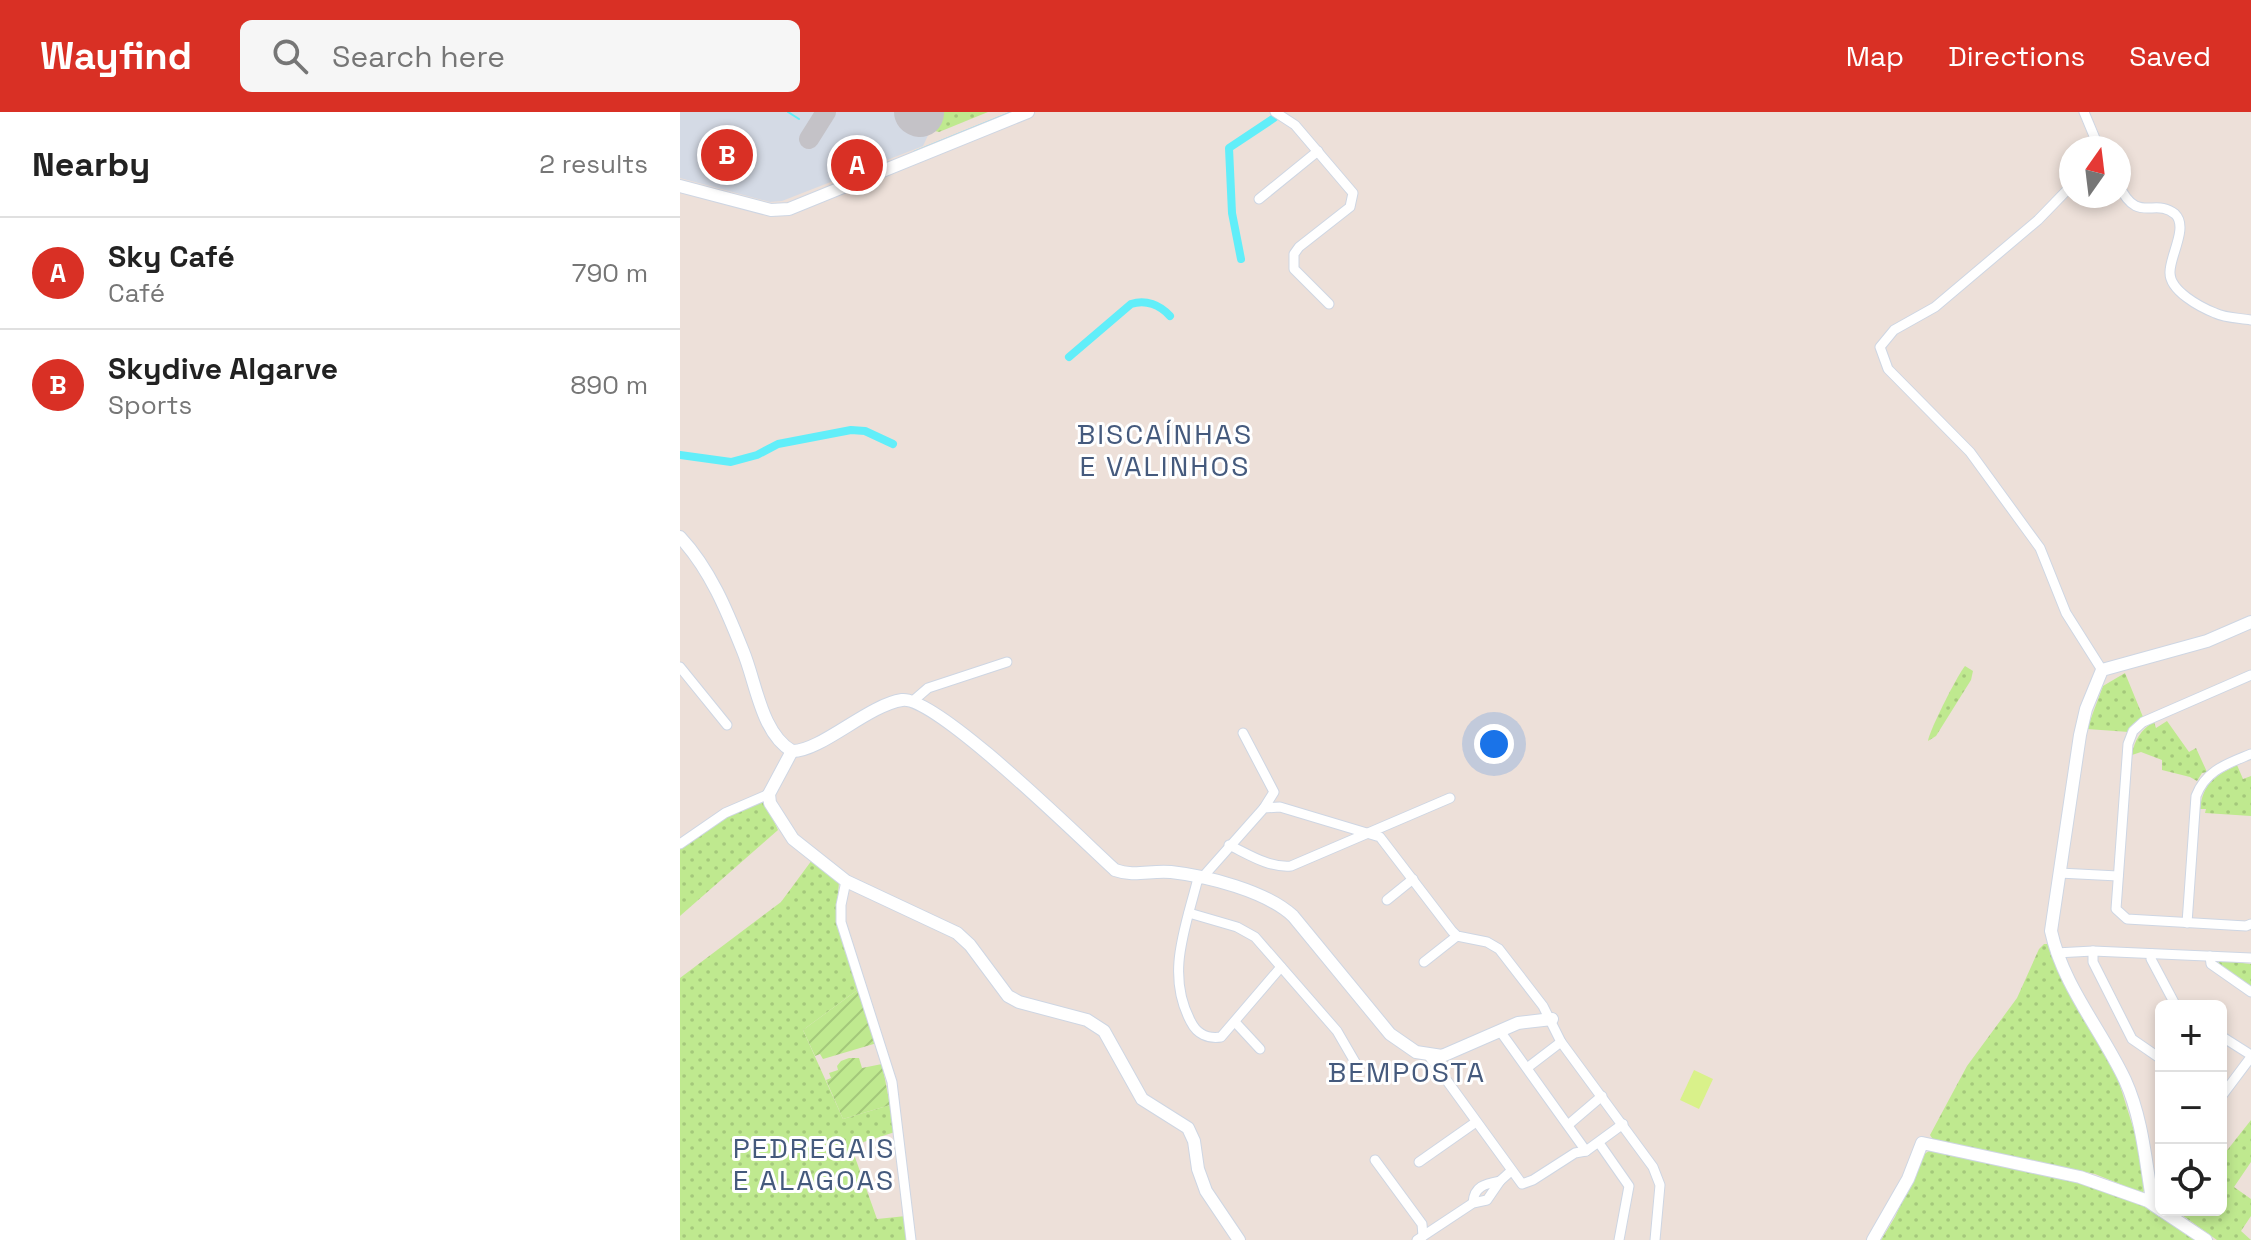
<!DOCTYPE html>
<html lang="en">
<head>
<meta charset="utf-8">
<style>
  :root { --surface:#fff; --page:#f6f6f6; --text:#222; --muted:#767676; --line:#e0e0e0; --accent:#d93025 }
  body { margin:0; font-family:"Space Grotesk",sans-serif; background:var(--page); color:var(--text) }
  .controls { position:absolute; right:24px; bottom:24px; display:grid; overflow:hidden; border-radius:12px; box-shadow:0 4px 12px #0003 }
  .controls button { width:72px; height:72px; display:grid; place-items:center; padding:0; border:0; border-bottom:2px solid var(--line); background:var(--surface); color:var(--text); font:40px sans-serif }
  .compass { position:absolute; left:1379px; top:24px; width:72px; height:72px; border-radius:50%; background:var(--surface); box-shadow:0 4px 12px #0003; rotate:14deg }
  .you { position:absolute; left:814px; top:632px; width:28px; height:28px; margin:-20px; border:6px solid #fff; border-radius:50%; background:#1a73e8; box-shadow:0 0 0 12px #1a73e833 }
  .badge { display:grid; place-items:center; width:52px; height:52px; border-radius:50%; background:var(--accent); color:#fff; font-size:26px; font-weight:700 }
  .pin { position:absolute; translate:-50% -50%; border:4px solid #fff; box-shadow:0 2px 8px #0006 }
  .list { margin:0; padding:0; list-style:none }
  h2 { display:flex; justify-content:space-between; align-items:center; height:104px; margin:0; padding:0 32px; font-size:34px }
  h2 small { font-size:26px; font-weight:400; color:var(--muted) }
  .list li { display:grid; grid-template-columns:52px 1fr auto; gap:24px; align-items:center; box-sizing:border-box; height:112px; padding:0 32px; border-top:2px solid var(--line) }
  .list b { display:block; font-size:30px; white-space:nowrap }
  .list p { margin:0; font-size:26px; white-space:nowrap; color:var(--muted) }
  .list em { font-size:26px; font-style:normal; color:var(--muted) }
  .icon { flex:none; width:44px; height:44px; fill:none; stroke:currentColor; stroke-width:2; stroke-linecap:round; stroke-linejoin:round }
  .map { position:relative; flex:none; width:1571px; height:1128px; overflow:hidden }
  header { display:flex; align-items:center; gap:48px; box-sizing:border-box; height:112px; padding:0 40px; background:var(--accent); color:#fff }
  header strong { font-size:38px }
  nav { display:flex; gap:44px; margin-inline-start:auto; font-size:28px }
  .search { width:560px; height:72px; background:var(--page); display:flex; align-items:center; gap:20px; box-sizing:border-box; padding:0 28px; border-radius:12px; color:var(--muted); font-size:30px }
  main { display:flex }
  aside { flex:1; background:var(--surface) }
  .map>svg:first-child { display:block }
  .airport { fill:#d4dae5 }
  .grass { fill:url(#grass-dots) }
  .garden { fill:url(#garden-furrows) }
  .pitch { fill:#d9f18a }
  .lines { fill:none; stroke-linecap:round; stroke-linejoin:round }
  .stream { stroke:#61eef9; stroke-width:2 }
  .canal { stroke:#61eef9; stroke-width:8 }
  .taxiway { stroke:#c4c2c7; stroke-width:20 }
  .runway { stroke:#c4c2c7; stroke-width:48 }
  .street-casing { stroke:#ced6e3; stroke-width:11 }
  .secondary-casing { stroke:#ced6e3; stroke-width:14 }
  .street { stroke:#fff; stroke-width:9 }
  .secondary { stroke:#fff; stroke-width:12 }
  .labels { text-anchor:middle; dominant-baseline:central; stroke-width:6; stroke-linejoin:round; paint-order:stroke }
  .neighbourhood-label { font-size:28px; letter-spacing:2px; fill:#455a7d; stroke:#fff }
</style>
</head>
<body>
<header>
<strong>Wayfind</strong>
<div class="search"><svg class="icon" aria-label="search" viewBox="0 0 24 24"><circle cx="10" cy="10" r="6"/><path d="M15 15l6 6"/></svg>Search here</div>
<nav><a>Map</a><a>Directions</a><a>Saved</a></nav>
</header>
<main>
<aside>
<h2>Nearby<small>2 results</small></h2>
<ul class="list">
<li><span class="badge">A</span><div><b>Sky Café</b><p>Café</p></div><em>790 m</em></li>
<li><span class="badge">B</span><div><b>Skydive Algarve</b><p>Sports</p></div><em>890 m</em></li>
</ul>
</aside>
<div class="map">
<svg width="1571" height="1128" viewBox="0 0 1571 1128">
  <defs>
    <pattern id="grass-dots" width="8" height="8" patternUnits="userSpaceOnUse" patternTransform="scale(2)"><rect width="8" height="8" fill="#bfe98f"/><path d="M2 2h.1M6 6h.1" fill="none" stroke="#a4c87b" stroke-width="1.8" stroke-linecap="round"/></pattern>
    <pattern id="garden-furrows" width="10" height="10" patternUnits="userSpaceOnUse" patternTransform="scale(2)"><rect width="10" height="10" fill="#bfe98f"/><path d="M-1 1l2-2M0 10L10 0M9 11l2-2" fill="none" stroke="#a4c87b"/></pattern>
  </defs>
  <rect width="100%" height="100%" fill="#ede0d9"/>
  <path class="airport" d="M0,0H259L243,34L102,89L90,90L0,66Z"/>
  <g class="grass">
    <path d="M259,0H308L259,20L251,18Z"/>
    <path d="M1285,554L1293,559L1291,568L1256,624L1248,629C1249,619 1278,562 1285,554Z"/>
    <path d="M1445,561L1463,605L1453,612L1449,620L1407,617L1423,574Z"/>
    <path d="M1487,609L1509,640L1516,636L1527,660L1522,661L1517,669L1510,665L1482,658V648L1461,640L1452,643C1454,629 1461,617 1474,610L1476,616Z"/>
    <path d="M1557,653L1563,667L1571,664V704L1525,701L1526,697H1520C1523,671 1535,664 1557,653Z"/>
    <path d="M82,690L86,691L98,718L0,804V736L37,708Z"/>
    <path d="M132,748L159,770L156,806L180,876L123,918L163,1007L210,993L215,1020L171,1034L197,1107L226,1104L228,1128H0V866L101,790Z"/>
    <path d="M1364,832H1369L1390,880L1437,964L1457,1028L1466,1077L1462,1081L1415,1062L1254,1029L1250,1023L1287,954L1337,886L1359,837Z"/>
    <path d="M1538,848L1571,852V875L1539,853Z"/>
    <path d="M1571,1008V1050L1554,1075L1571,1087V1104L1561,1119L1571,1128H1537L1502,1103L1506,1098H1541V1046Z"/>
    <path d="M1249,1039H1260L1422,1076L1464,1094L1515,1128H1201L1215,1105L1243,1043Z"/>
  </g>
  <g class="garden">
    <path d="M180,876L197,931L143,947L140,942L135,944L123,918Z"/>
    <path d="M169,946H179L182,956L202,952L210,993L163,1007L146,968L151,966L149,961L158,958L157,954L161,949Z"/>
  </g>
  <path class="pitch" d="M1014,958L1033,967L1019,997L1000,988Z"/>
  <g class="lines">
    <g class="stream">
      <path d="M108,0L119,7"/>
      <path d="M234,40L332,0"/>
    </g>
    <g class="canal">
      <path d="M561,147L552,101L549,36L594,6"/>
      <path d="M389,245L451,192C466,187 480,193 490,204"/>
      <path d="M0,343L51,350L77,343L98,332L171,318L185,319L213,332"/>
    </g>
    <path class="taxiway" d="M129,27L146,0"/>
    <path class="runway" d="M238,0L240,1"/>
    <g class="street-casing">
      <g id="street">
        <path d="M595,0L615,13L673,81L670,95L619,135L614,142V157L649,192"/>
        <path d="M1404,0L1419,36"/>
        <path d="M1439,73C1457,113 1475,85 1495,102C1509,115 1489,145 1490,161C1490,179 1520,195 1535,201C1545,206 1559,206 1571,208"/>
        <path d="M1391,74L1358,108L1255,195L1214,218L1200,235L1208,257L1290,340L1360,436L1386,501L1422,558"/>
        <path d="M579,87L638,39"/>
        <path d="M0,555L47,613"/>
        <path d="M1571,563L1463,610L1453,619L1448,632L1436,797L1447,807L1566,814L1571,812"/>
        <path d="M233,589L248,576L327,550"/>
        <path d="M563,621L594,680L584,696"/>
        <path d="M0,732L45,701L89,682"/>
        <path d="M549,733C568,742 589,756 611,754L770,686"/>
        <path d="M1379,761L1438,764"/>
        <path d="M518,766C506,815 485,862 511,910C517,922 528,927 541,925L601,855"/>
        <path d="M521,767L584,696L600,695L700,725L772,819L777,824L807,830L819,837L863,894L881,930L973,1055L980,1073L975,1128"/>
        <path d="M166,769L161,793V810L212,970L231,1128"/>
        <path d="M707,788L733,767"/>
        <path d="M509,801L557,815L575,825L657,919L675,950"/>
        <path d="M1507,811L1516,684C1526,658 1547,652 1571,642"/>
        <path d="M1413,839V850L1452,927L1481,947"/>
        <path d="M1376,841L1413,839L1571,846"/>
        <path d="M1472,842L1471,847L1496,894"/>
        <path d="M1530,844L1531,852L1571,880"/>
        <path d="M744,850L777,824"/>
        <path d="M555,910L580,937"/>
        <path d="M820,919L906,1039"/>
        <path d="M1541,924L1571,943"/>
        <path d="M749,944L842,1072L853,1068L895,1041L906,1039L943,1012"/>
        <path d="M847,956L881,930"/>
        <path d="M1541,985L1571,945"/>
        <path d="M888,1013L922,984"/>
        <path d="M919,1031L949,1074L939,1128"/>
        <path d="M695,1048L742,1112L743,1124"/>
        <path d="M739,1050L796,1010"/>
        <path d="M793,1091C794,1074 805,1072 820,1069"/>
        <path d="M737,1128L793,1091L807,1088L820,1069L831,1059"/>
      </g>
    </g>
    <g class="secondary-casing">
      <g id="secondary">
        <path d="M0,74L91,98L109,97L348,0"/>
        <path d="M0,425C30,457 47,499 63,539C76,570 81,621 112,639C140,640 188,593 222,588C256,583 404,730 435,758C454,765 471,758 491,760C527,764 586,779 613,804L710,922L736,940L762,944L838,911L872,907"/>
        <path d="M112,639L89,682L90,691L113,727L166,769L277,821L290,833L328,884L339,890L407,908L424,919L462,987L508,1016L514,1029L518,1057L526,1079L559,1128"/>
        <path d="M1468,1089L1471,1081C1465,1043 1461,1003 1445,968C1421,917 1383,874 1371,819L1400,623L1406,597L1422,558L1527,529L1571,510"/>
        <path d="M1481,1098L1526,1128"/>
        <path d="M1193,1128L1228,1067L1242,1031L1400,1065L1468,1089L1481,1098"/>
      </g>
    </g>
    <use href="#street" class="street"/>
    <use href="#secondary" class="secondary"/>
  </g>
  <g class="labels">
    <g class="neighbourhood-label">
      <text x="485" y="322">BISCAÍNHAS<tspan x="485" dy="32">E VALINHOS</tspan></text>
      <text x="727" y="960">BEMPOSTA</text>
      <text x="134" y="1036">PEDREGAIS<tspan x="134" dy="32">E ALAGOAS</tspan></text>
    </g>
  </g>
</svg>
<div class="controls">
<button>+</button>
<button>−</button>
<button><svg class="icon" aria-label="locate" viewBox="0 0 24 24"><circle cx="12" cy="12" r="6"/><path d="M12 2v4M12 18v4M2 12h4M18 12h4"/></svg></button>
</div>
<svg class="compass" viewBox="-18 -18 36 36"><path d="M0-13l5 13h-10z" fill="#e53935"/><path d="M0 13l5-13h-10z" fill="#767676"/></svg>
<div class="you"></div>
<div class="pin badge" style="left:177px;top:53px">A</div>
<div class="pin badge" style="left:47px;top:43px">B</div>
</div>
</main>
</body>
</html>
